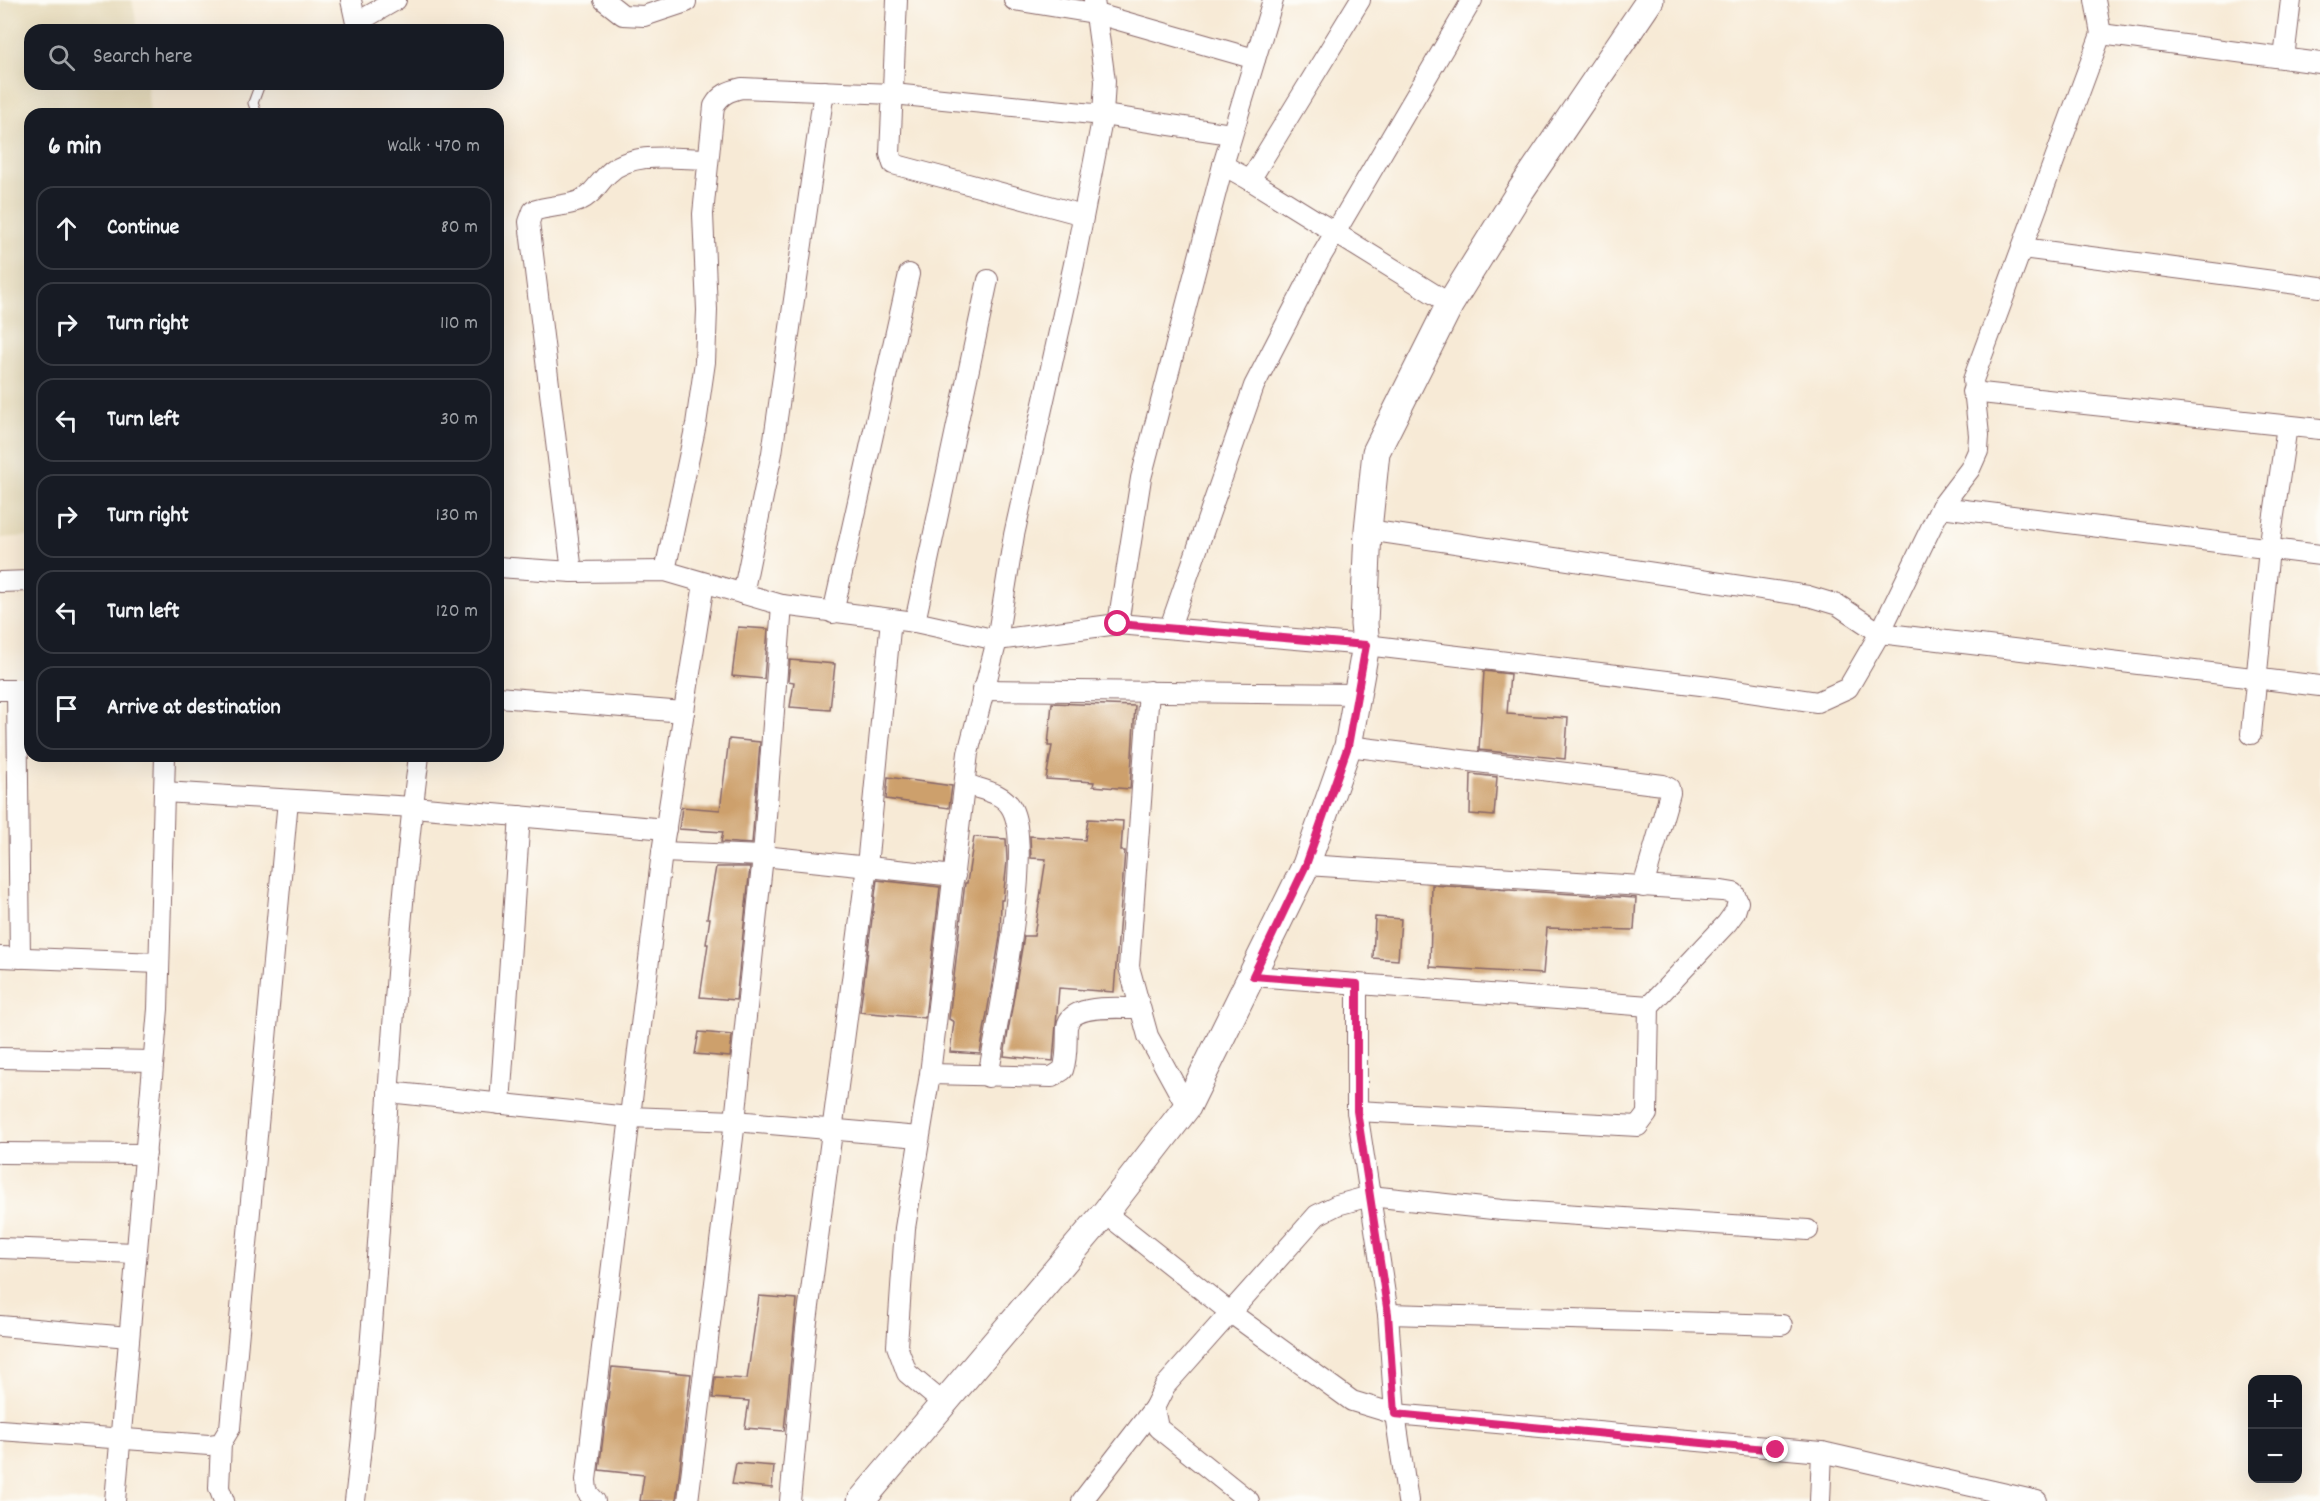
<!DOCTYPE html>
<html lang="en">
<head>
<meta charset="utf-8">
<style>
  :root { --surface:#171b24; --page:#242831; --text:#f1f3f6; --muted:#9ea1a6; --line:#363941 }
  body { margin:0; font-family:Dekko,sans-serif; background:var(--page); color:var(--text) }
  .controls { position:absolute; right:18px; bottom:18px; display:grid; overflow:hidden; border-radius:12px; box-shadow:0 6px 24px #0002 }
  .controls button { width:54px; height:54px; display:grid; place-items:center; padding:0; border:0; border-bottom:2px solid var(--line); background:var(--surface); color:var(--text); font:30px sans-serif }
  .stop { position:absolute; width:18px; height:18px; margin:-14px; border:4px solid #db2777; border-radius:50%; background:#fff }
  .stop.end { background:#db2777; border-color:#fff; box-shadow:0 2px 6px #0008 }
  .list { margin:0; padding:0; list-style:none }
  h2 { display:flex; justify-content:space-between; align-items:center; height:78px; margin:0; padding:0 24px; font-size:26px }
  h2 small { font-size:20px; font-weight:400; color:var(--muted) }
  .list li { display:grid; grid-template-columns:39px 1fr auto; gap:18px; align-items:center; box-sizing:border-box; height:84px; margin:0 12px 12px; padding:0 12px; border:2px solid var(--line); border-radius:18px }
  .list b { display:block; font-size:22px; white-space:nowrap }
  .list em { font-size:20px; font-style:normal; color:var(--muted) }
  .icon { flex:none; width:33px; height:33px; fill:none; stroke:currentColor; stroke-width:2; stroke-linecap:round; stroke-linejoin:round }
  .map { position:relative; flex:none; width:2320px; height:1501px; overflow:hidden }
  .search { position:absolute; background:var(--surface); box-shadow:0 6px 24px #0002; left:24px; top:24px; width:480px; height:66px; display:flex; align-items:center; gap:15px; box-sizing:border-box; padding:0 21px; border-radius:18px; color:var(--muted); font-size:22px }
  .panel { position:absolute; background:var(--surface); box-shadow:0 6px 24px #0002; left:24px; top:108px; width:480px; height:654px; border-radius:18px }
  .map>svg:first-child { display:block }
  .built { fill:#e6daba }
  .building { fill:#cda06c }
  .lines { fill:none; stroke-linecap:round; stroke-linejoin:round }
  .lane-casing { stroke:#876667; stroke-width:11 }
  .street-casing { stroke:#876667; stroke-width:22 }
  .secondary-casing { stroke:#876667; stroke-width:29 }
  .lane { stroke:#fff; stroke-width:9 }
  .street { stroke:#fff; stroke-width:20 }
  .secondary { stroke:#fff; stroke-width:27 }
  .route { stroke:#db2777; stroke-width:8 }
</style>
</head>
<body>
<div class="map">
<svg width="2320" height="1501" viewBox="0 0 2320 1501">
  <rect width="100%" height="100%" fill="#fdfcf7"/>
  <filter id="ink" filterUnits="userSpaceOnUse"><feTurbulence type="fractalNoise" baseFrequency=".0167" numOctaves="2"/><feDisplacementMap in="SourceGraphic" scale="12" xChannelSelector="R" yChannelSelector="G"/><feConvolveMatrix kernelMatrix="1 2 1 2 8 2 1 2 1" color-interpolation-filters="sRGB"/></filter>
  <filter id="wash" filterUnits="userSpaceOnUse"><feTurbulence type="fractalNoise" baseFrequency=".008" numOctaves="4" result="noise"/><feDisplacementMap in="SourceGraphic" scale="24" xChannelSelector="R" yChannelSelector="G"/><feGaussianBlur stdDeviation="1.35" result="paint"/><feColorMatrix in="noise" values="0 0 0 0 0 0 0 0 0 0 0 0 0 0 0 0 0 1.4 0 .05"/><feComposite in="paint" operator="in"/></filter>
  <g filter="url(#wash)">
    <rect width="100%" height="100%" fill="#f7ead6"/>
    <path class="built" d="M0,0H132L138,30H30V84H147L150,114H30V536L0,538Z"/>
    <g id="blocks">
      <g class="building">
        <path d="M738,627L768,629L764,679L732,676Z"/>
        <path d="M790,660L835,664L830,710L790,707L794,682L788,681Z"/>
        <path d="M1484,671L1510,674L1507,714L1568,718L1565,759L1479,750Z"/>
        <path d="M1052,703L1135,706L1130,789L1093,786L1094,782L1046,779L1052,746H1048Z"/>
        <path d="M729,739L760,742L752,844L721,842L723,832L679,829L682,807L720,810Z"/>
        <path d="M1471,774L1497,777L1494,816L1470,814Z"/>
        <path d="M888,777L952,786L949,808L886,799Z"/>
        <path d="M1088,819L1123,821L1121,851H1125L1114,992L1059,988L1053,1061L1004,1056L1024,936H1034L1046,859L1031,858L1030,836L1085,840Z"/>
        <path d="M974,837L1006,839L1007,861L1003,900H1001L1000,937L980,1054L950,1052L954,1022L949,1019L965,883H967Z"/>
        <path d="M716,867H750L736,1000L700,997L708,944H706L710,918H707Z"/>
        <path d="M877,880L940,887L925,1018L860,1012Z"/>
        <path d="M1432,885L1636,898L1634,930L1547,928L1543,974L1430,967Z"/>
        <path d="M1375,917L1401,919L1398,960L1373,958Z"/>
        <path d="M699,1032L732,1035L730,1057L695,1054Z"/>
        <path d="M759,1296L797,1299L784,1431L745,1428L749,1401L713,1398L715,1377L747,1379Z"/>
        <path d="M612,1367L691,1374L676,1501H640L644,1475L599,1470Z"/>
        <path d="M736,1463L774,1466L772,1488L732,1484Z"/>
      </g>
    </g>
  </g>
  <g filter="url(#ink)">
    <use href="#blocks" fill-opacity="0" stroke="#876667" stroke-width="1.5"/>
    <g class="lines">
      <g class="lane-casing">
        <path id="lane" d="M257,114L253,103L260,84"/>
      </g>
      <g class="street-casing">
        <g id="street">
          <path d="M351,0L356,23L396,0"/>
          <path d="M604,0L623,15L644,16L686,2"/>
          <path d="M897,0L890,154L893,164L1083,215"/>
          <path d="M1014,0L1094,13L1255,59"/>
          <path d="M1360,0L1250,180L1450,304"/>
          <path d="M2101,34L2320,63"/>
          <path d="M2284,58L2291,0"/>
          <path d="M1223,165L1141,478L1118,624L1366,645L1709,686L1817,702L1848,688L1880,633L1941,507L1970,469L1978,451L1979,435L1973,380L2101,34L2095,0"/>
          <path d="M1250,180L1223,165L1273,0"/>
          <path d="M2022,248L2320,287"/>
          <path d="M1972,392L2320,429"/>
          <path d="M1941,507L2320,555"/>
          <path d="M1368,530L1808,596L1838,605L1880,633L2320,686"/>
          <path d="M498,567L572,572L665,571L782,605L915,622L997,640L1118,624"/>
          <path d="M665,571L696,424L705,362L707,310L703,214L714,106C721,94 729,91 742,88L893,94L1103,115L1231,134"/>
          <path d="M572,572L529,222L533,211C548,206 567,206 579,201C594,194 597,184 609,173C633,150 678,159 708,159"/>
          <path d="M0,582L30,581"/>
          <path d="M743,594L772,453L824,91"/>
          <path d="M833,613L909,274"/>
          <path d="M915,622L988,280"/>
          <path d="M1170,627L1254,386L1319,260L1472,0"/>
          <path d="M0,690H30"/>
          <path d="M17,690L20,958"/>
          <path d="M982,690L1357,694"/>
          <path d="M1149,691L1129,967L1148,1036L1187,1107"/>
          <path d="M498,697L684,712"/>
          <path d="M2251,734L2269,549L2287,426"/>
          <path d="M1348,746L1663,785L1669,788L1670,793L1643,887"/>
          <path d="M965,784C982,790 1003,792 1012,809C1034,851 997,1024 988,1077"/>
          <path d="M164,792L413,807L666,829"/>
          <path d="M662,852L763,856L955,876"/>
          <path d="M1306,865L1722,891L1734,893L1738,902L1735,912L1727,923L1649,1006L1647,1114L1638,1126L1357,1111"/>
          <path d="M0,957L159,963"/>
          <path d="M1253,976L1649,1006"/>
          <path d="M1357,984V1111L1388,1314L1395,1414L1408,1501"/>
          <path d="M0,1058L153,1061"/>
          <path d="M930,1074L1052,1077L1063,1070C1068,1056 1066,1042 1067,1027C1070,1002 1121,1009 1140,1008"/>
          <path d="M388,1092L629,1117L735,1121L919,1137"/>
          <path d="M500,1104L520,816"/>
          <path d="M0,1153L146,1154"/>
          <path d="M1105,1213L1231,1313L1352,1401L1395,1414L1822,1452L1820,1501"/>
          <path d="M0,1248L136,1253"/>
          <path d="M1388,1314L1782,1325"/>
          <path d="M0,1326L129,1337"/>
          <path d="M943,1403L907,1373L897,1346L905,1228L930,1074L968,753L997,640L1014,535L1074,264L1103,115L1105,81L1094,0"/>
          <path d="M0,1430L209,1445L221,1443L230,1428L288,800"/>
          <path d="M221,1443L219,1488L224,1501"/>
          <path d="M1822,1452L2037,1501"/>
          <path d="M115,1501L158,1009L165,756"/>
          <path d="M355,1501C384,1253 387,1003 419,756"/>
          <path d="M595,1501L587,1492L586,1480L662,852L704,583"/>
          <path d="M688,1501L735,1121L763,856L782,605"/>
          <path d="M790,1501L806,1329L867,866L891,619"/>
          <path d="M1082,1501L1154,1408"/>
          <path d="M1249,1501L1158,1428L1154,1408L1165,1386L1317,1215L1337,1205L1370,1196L1502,1210L1808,1230"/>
        </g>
      </g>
      <g class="secondary-casing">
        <path id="secondary" d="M861,1501L1105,1213L1187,1107L1306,865L1348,746L1366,645L1364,624L1368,530L1376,452L1450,304L1519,193L1650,0"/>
      </g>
      <use href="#lane" class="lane"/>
      <use href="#street" class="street"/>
      <use href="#secondary" class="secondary"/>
    </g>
  </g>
  <g class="lines" filter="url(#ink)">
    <path class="route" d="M1118,624L1366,645L1348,746L1306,865L1253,976L1357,984V1111L1388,1314L1395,1414L1776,1450"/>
  </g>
</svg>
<div class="controls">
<button>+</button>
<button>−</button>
</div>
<div class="stop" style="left:1118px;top:624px"></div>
<div class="stop end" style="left:1776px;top:1450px"></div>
<div class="search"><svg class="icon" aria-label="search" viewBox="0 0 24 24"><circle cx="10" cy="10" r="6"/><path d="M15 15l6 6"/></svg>Search here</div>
<section class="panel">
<h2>6 min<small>Walk · 470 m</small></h2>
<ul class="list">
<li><svg class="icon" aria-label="ahead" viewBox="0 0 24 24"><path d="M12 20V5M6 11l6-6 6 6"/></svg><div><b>Continue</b></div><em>80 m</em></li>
<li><svg class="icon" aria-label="right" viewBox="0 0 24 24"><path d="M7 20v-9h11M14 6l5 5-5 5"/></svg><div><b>Turn right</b></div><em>110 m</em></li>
<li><svg class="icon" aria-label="left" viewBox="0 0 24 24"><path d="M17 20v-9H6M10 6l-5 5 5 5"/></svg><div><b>Turn left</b></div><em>30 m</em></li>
<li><svg class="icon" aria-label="right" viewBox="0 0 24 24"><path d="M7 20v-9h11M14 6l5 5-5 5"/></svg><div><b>Turn right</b></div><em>130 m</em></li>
<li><svg class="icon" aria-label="left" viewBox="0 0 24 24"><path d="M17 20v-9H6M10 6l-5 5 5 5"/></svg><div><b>Turn left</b></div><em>120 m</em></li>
<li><svg class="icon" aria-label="arrive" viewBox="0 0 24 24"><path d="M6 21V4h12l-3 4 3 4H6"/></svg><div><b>Arrive at destination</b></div></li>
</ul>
</section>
</div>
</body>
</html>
